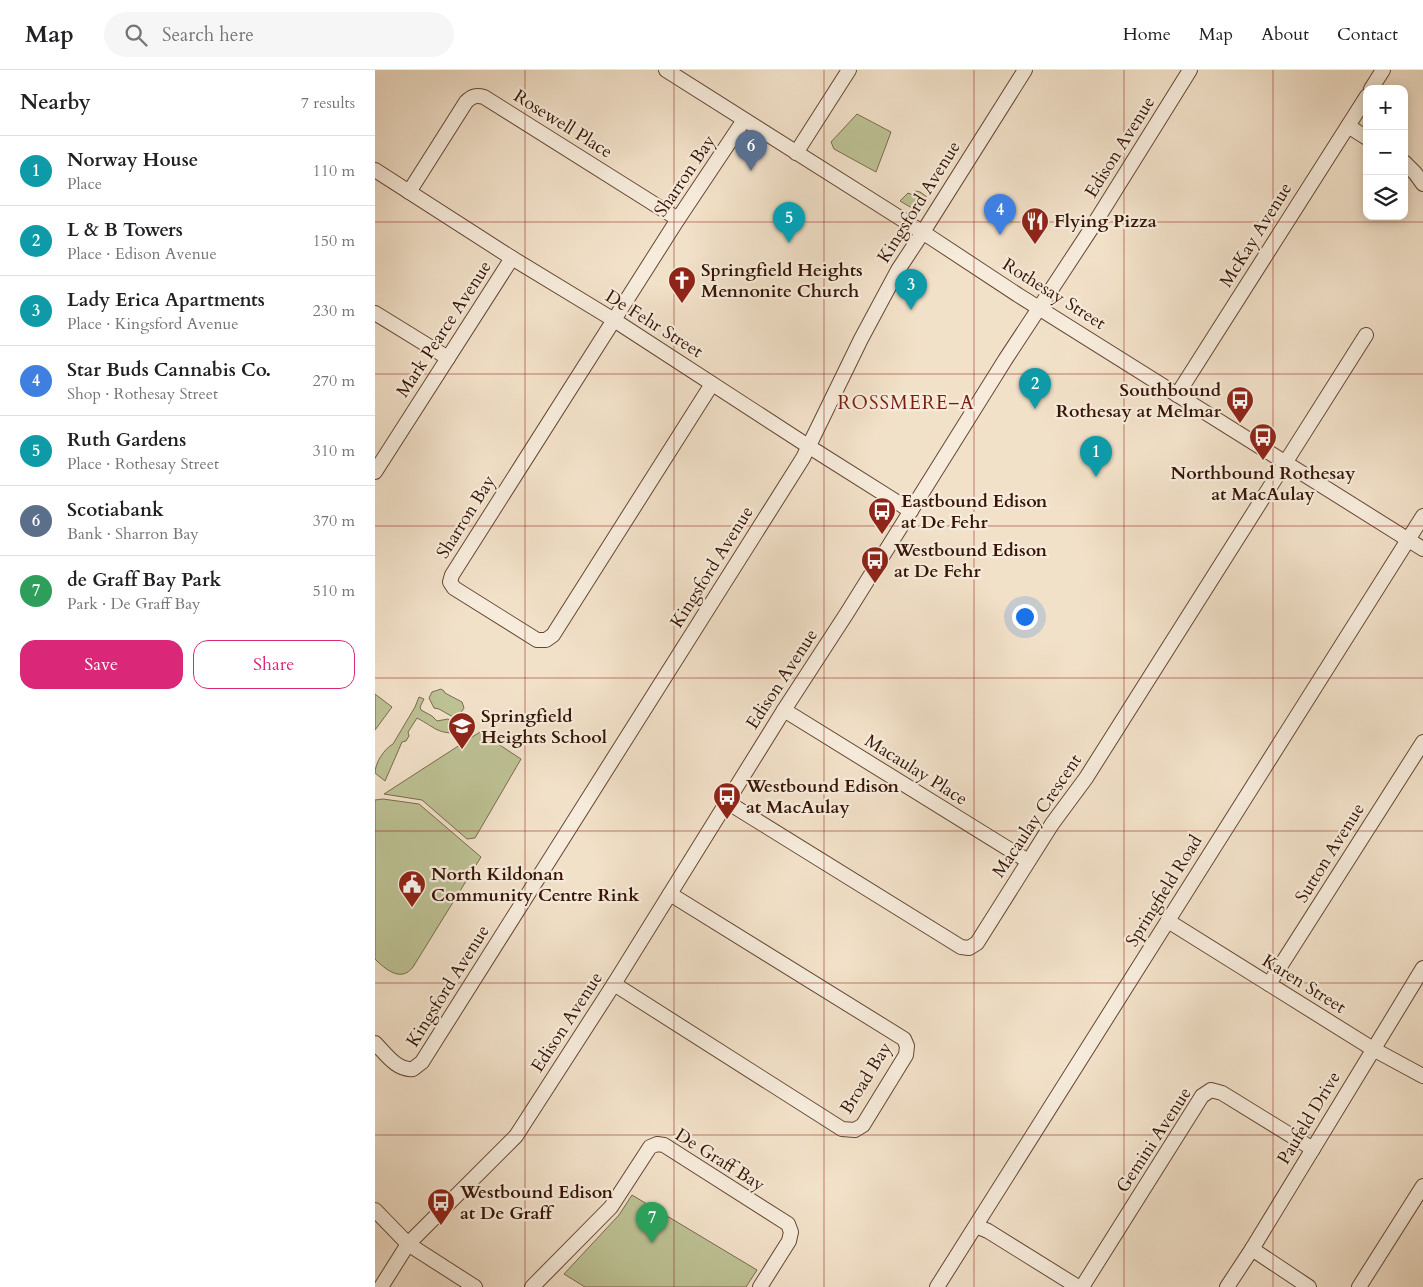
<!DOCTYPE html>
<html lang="en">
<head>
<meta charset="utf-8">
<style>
  :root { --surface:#fff; --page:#f6f6f6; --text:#202124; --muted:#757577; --line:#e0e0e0; --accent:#db2777 }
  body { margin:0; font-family:Cardo,serif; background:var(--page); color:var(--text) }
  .controls { position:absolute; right:15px; top:15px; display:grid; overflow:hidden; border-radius:10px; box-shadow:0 2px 12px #0003 }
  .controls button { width:45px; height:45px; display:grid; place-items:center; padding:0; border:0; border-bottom:1px solid var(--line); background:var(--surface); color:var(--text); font:25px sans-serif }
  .you { position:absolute; left:649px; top:546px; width:18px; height:18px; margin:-12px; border:4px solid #fff; border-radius:50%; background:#1a73e8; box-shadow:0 0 0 8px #1a73e833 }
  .badge { display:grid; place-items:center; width:32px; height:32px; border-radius:50%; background:var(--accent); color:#fff; font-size:16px; font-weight:700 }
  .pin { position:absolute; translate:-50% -41px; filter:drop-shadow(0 1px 2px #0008) }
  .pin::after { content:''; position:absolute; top:26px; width:18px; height:15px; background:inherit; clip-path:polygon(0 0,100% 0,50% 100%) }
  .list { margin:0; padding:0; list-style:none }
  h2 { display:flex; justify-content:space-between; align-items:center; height:65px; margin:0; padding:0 20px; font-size:21px }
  h2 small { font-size:16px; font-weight:400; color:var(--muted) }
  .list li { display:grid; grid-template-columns:32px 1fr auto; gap:15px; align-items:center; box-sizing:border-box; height:70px; padding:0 20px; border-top:1px solid var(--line) }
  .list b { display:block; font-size:19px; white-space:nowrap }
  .list p { margin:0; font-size:16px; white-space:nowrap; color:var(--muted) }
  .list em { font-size:16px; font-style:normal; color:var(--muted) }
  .actions { display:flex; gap:10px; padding:15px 20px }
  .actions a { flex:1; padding:11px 0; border:1px solid var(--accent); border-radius:15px; text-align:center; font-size:18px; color:var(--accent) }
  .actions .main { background:var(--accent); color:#fff }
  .icon { flex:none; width:28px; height:28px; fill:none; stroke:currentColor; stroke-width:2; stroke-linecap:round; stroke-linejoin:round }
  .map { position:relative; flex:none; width:1048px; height:1217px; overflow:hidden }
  header { display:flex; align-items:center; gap:30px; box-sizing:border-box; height:70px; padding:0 25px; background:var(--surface); border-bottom:1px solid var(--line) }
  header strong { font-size:24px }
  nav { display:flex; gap:28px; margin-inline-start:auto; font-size:18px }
  .search { width:350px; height:45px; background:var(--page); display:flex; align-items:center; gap:12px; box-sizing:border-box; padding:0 18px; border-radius:28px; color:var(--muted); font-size:19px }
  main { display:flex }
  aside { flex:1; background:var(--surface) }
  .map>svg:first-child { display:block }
  .green { fill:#bdc295; stroke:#7a6b4e }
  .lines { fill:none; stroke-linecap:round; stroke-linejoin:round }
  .minor-casing { stroke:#654737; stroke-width:16 }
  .minor { stroke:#f7ecdc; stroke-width:14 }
  .grid { fill:none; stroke:#8f2418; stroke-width:1; stroke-opacity:0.55 }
  .labels { text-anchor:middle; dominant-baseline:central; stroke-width:4.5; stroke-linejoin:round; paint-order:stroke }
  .street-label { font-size:18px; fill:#361406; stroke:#f7ecdc }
  .poi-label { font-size:18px; font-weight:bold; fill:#361406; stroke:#f7ecdc; text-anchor:start }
  .neighbourhood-label { font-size:19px; letter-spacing:1px; fill:#7a1f14; stroke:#f7ecdc }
</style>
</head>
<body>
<header>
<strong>Map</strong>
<div class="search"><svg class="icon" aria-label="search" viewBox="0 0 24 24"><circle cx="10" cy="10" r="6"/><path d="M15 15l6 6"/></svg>Search here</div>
<nav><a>Home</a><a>Map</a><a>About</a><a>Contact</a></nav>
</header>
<main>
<aside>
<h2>Nearby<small>7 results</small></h2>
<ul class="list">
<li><span class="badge" style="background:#0f9aa8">1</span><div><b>Norway House</b><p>Place</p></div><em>110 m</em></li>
<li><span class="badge" style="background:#0f9aa8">2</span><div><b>L &amp; B Towers</b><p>Place · Edison Avenue</p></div><em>150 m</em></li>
<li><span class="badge" style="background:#0f9aa8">3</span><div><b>Lady Erica Apartments</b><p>Place · Kingsford Avenue</p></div><em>230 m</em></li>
<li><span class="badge" style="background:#3f7fe0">4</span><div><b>Star Buds Cannabis Co.</b><p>Shop · Rothesay Street</p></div><em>270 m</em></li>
<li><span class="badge" style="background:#0f9aa8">5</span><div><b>Ruth Gardens</b><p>Place · Rothesay Street</p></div><em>310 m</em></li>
<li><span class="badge" style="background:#5c6f8a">6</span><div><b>Scotiabank</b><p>Bank · Sharron Bay</p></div><em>370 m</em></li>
<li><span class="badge" style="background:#2e9e5b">7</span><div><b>de Graff Bay Park</b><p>Park · De Graff Bay</p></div><em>510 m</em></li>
</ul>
<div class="actions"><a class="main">Save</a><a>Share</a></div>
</aside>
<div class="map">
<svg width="1048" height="1217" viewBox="0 0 1048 1217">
  <rect width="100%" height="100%" fill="#f2e1c9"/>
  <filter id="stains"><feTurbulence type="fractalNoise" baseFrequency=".004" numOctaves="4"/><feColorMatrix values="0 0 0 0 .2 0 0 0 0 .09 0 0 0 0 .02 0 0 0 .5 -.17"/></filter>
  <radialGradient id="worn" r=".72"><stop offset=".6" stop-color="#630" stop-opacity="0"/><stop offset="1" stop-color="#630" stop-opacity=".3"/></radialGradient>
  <g class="green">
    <path d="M482,44L516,62L501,102L459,79L456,72Z"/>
    <path d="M540,121L545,122L552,127L545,140L542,141L525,131L533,123L538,125Z"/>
    <path d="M66,619L69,621L70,623L87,632L89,638L85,644L78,647L64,639L59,638L54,628L57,622Z"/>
    <path d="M0,624L17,637L0,660Z"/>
    <path d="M44,627L49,629L45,637L46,640L57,646L62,651L73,649L88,658L85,663C62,664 61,658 42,648L33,662L34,666L31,671L27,672L10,711L0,703C0,693 9,679 18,674L40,637Z"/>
    <path d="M105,662L146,689L100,768L92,769L47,730L9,724Z"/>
    <path d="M8,729L44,734L106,787L38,897C26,913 10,899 0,889V730Z"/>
    <path d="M257,1125L382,1200L371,1217H210L189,1204L244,1145Z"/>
  </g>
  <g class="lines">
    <g class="minor-casing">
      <g id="minor">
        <path d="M291,0L555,167L643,225L1048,479"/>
        <path d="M996,19L1008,0"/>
        <path d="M973,56L992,68"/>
        <path d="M421,83L474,0"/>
        <path d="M1029,92L1040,103L1048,114"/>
        <path d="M0,100L137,188L239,250L433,376L536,441"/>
        <path d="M34,122L91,32C97,26 101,25 109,27L303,149"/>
        <path d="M0,243L73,288"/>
        <path d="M337,314L178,565L171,570H162L79,518L75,512L77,505L303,149L369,50"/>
        <path d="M802,325L992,26"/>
        <path d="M0,402L137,188"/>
        <path d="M409,640L653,791"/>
        <path d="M352,732L586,877L594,878L602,873L677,754L711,708L991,265"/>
        <path d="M793,851L998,979L1048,1006"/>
        <path d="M239,914L467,1059L480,1060L488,1055L531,985L532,976L529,969L295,824"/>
        <path d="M894,914L1048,672"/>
        <path d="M0,973C10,983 22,1001 38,999L47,992L428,388L486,269L523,200L548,162L650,0"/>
        <path d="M0,1140L33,1174L100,1217"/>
        <path d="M601,1156L613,1161L703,1217"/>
        <path d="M877,1179L934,1217"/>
        <path d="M6,1217L33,1174L141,1066L239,914L409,640L472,543L630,290L716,159L815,0"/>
        <path d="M157,1217L236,1137L275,1077L282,1074L289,1075L413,1154L416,1162L414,1171L385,1217"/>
        <path d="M562,1217L1048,446"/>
        <path d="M707,1217L827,1026L836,1020L847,1023L938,1079"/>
        <path d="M852,1217L877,1179L1048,898"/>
        <path d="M984,1217L1048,1116"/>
      </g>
    </g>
    <use href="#minor" class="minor"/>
  </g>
  <path class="grid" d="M150,0V1217M299,0V1217M449,0V1217M599,0V1217M749,0V1217M898,0V1217M0,152H1048M0,304H1048M0,456H1048M0,608H1048M0,761H1048M0,913H1048M0,1065H1048"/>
  <defs>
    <g id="restaurant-pin" transform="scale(1.4375)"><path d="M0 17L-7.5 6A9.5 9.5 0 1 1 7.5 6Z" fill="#8f2418" stroke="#f7ecdc"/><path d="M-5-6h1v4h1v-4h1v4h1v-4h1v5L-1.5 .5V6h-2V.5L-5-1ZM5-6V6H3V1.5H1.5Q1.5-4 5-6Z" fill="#fff"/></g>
    <g id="church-pin" transform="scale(1.4375)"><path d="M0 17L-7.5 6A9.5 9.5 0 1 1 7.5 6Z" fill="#8f2418" stroke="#f7ecdc"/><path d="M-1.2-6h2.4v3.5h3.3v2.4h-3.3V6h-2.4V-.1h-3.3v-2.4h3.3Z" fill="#fff"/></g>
    <g id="bus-pin" transform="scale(1.4375)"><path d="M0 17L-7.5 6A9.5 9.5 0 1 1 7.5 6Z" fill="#8f2418" stroke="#f7ecdc"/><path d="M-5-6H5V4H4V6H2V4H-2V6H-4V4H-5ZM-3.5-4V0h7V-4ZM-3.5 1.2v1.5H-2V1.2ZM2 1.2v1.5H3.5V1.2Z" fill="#fff"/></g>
    <g id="school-pin" transform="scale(1.4375)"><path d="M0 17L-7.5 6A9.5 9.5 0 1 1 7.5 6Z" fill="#8f2418" stroke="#f7ecdc"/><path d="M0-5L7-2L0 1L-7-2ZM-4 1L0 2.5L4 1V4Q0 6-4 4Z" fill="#fff"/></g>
    <g id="civic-pin" transform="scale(1.4375)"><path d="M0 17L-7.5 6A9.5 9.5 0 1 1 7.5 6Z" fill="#8f2418" stroke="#f7ecdc"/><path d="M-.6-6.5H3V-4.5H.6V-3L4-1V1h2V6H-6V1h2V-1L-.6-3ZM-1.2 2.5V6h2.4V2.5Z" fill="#fff"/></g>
  </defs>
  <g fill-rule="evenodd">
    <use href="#restaurant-pin" x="660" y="151"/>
    <use href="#church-pin" x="307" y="210"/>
    <use href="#bus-pin" x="865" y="330"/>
    <use href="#bus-pin" x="888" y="367"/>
    <use href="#bus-pin" x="507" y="441"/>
    <use href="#bus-pin" x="500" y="490"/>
    <use href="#school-pin" x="87" y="656"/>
    <use href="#bus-pin" x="352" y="726"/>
    <use href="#civic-pin" x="37" y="814"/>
    <use href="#bus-pin" x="66" y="1132"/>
  </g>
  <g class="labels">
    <g class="street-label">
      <text transform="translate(188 54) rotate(32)">Rosewell Place</text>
      <text transform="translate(745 77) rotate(-58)">Edison Avenue</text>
      <text transform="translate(310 106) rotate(-56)">Sharron Bay</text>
      <text transform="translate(544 132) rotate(-58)">Kingsford Avenue</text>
      <text transform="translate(881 165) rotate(-58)">McKay Avenue</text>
      <text transform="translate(679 224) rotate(32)">Rothesay Street</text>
      <text transform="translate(279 254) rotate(32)">De Fehr Street</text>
      <text transform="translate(69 259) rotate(-57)">Mark Pearce Avenue</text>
      <text transform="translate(91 447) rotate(-58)">Sharron Bay</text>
      <text transform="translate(337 497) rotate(-58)">Kingsford Avenue</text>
      <text transform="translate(407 609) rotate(-57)">Edison Avenue</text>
      <text transform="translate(541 700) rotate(32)">Macaulay Place</text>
      <text transform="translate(662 746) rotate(-56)">Macaulay Crescent</text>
      <text transform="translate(955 783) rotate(-58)">Sutton Avenue</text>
      <text transform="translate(789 821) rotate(-58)">Springfield Road</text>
      <text transform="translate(929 914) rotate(32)">Karen Street</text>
      <text transform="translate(73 916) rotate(-58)">Kingsford Avenue</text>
      <text transform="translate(192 952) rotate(-57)">Edison Avenue</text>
      <text transform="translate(491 1008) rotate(-58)">Broad Bay</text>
      <text transform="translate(934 1048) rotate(-59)">Paufeld Drive</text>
      <text transform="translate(779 1070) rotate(-57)">Gemini Avenue</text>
      <text transform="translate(345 1090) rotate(32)">De Graff Bay</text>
    </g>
    <g class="poi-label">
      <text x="679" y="151">Flying Pizza</text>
      <text x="326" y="200">Springfield Heights<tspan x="326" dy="21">Mennonite Church</tspan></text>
      <text x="846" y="320" text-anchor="end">Southbound<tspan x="846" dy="21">Rothesay at Melmar</tspan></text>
      <text x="888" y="403" text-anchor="middle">Northbound Rothesay<tspan x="888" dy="21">at MacAulay</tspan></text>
      <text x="526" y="431">Eastbound Edison<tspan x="526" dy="21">at De Fehr</tspan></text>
      <text x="519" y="480">Westbound Edison<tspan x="519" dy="21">at De Fehr</tspan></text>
      <text x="106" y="646">Springfield<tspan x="106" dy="21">Heights School</tspan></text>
      <text x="371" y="716">Westbound Edison<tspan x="371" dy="21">at MacAulay</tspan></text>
      <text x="56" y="804">North Kildonan<tspan x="56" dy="21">Community Centre Rink</tspan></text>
      <text x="85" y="1122">Westbound Edison<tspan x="85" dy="21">at De Graff</tspan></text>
    </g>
    <g class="neighbourhood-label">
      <text x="531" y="333">ROSSMERE–A</text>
    </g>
  </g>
  <rect width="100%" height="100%" filter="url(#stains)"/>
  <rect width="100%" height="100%" fill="url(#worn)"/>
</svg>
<div class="controls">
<button>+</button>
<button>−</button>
<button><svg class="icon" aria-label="layers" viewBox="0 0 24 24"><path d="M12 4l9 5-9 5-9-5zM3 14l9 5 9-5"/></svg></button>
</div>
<div class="you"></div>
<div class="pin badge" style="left:721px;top:407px;background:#0f9aa8">1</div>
<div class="pin badge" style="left:660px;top:339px;background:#0f9aa8">2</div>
<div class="pin badge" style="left:536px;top:240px;background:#0f9aa8">3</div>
<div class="pin badge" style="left:625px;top:165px;background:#3f7fe0">4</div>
<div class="pin badge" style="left:414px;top:173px;background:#0f9aa8">5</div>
<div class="pin badge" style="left:376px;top:101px;background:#5c6f8a">6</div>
<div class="pin badge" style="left:277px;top:1173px;background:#2e9e5b">7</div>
</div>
</main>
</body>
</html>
